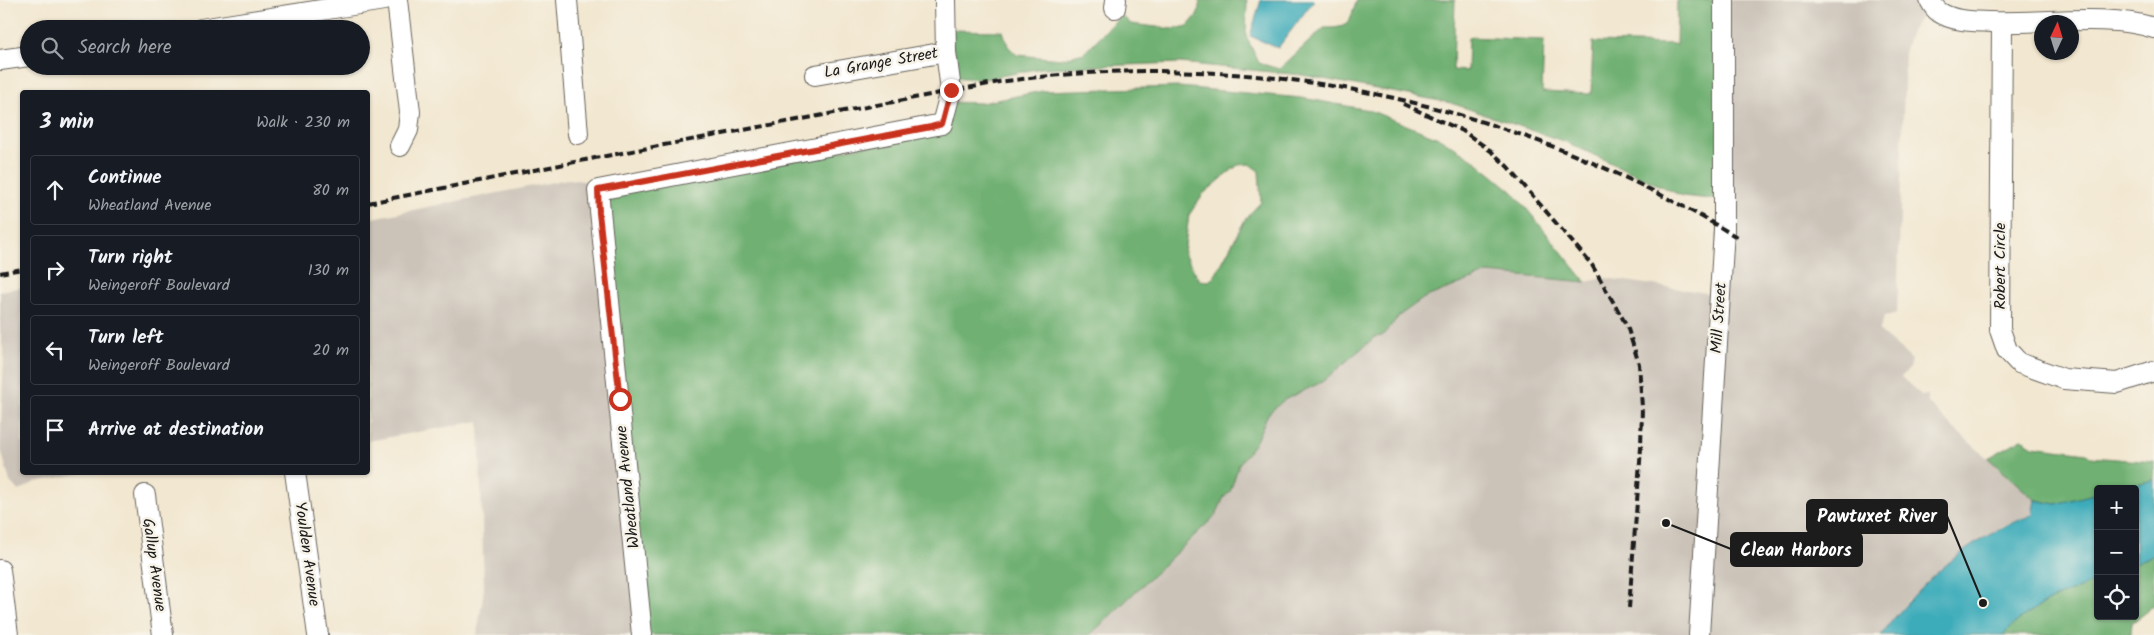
<!DOCTYPE html>
<html lang="en">
<head>
<meta charset="utf-8">
<style>
  :root { --surface:#171b24; --page:#242831; --text:#f1f3f6; --muted:#9ea1a6; --line:#363941 }
  body { margin:0; font-family:Kalam,sans-serif; background:var(--page); color:var(--text) }
  .controls { position:absolute; right:15px; bottom:15px; display:grid; overflow:hidden; border-radius:5px; box-shadow:0 1px 4px #0004 }
  .controls button { width:45px; height:45px; display:grid; place-items:center; padding:0; border:0; border-bottom:1px solid var(--line); background:var(--surface); color:var(--text); font:25px sans-serif }
  .compass { position:absolute; left:2034px; top:15px; width:45px; height:45px; border-radius:50%; background:var(--surface); box-shadow:0 1px 4px #0004; rotate:4deg }
  .stop { position:absolute; width:15px; height:15px; margin:-11px; border:4px solid #c8321e; border-radius:50%; background:#fff }
  .stop.end { background:#c8321e; border-color:#fff; box-shadow:0 1px 5px #0008 }
  .list { margin:0; padding:0; list-style:none }
  h2 { display:flex; justify-content:space-between; align-items:center; height:65px; margin:0; padding:0 20px; font-size:21px }
  h2 small { font-size:16px; font-weight:400; color:var(--muted) }
  .list li { display:grid; grid-template-columns:32px 1fr auto; gap:15px; align-items:center; box-sizing:border-box; height:70px; margin:0 10px 10px; padding:0 10px; border:1px solid var(--line); border-radius:5px }
  .list b { display:block; font-size:19px; white-space:nowrap }
  .list p { margin:0; font-size:16px; white-space:nowrap; color:var(--muted) }
  .list em { font-size:16px; font-style:normal; color:var(--muted) }
  .icon { flex:none; width:28px; height:28px; fill:none; stroke:currentColor; stroke-width:2; stroke-linecap:round; stroke-linejoin:round }
  .map { position:relative; flex:none; width:2154px; height:635px; overflow:hidden }
  .search { position:absolute; background:var(--surface); box-shadow:0 1px 4px #0004; left:20px; top:20px; width:350px; height:55px; display:flex; align-items:center; gap:12px; box-sizing:border-box; padding:0 18px; border-radius:28px; color:var(--muted); font-size:19px }
  .panel { position:absolute; background:var(--surface); box-shadow:0 1px 4px #0004; left:20px; top:90px; width:350px; height:385px; border-radius:5px }
  .map>svg:first-child { display:block }
  .industrial { fill:#cbc2b8 }
  .forest { fill:#70b072; stroke:#466647; fill-rule:evenodd }
  .water { fill:#3dacba; stroke:#2c646b }
  .lines { fill:none; stroke-linecap:round; stroke-linejoin:round }
  .minor-casing { stroke:#67635b; stroke-width:22 }
  .minor { stroke:#fff; stroke-width:20 }
  .rail { stroke:#1c1c1c; stroke-width:4; stroke-dasharray:8 4; stroke-linecap:butt }
  .route { stroke:#c8321e; stroke-width:6 }
  .labels { text-anchor:middle; dominant-baseline:central; stroke-width:5; stroke-linejoin:round; paint-order:stroke }
  .street-label { font-size:16px; fill:#1c1c1c; stroke:#f7f3e8 }
  .leader { fill:none; stroke:#1c1c1c; stroke-width:2 }
  .callout-dot { fill:#1c1c1c; stroke:#f7f3e8; stroke-width:2 }
  .callout { fill:#1c1c1c; stroke:#1c1c1c; stroke-width:2 }
  .callout-label { font-size:18px; text-anchor:middle; font-weight:bold; fill:#fff }
</style>
</head>
<body>
<div class="map">
<svg width="2154" height="635" viewBox="0 0 2154 635">
  <rect width="100%" height="100%" fill="#f7f3e8"/>
  <filter id="ink" filterUnits="userSpaceOnUse"><feTurbulence type="fractalNoise" baseFrequency=".02" numOctaves="2"/><feDisplacementMap in="SourceGraphic" scale="10" xChannelSelector="R" yChannelSelector="G"/><feConvolveMatrix kernelMatrix="1 2 1 2 8 2 1 2 1" color-interpolation-filters="sRGB"/></filter>
  <filter id="wash" filterUnits="userSpaceOnUse"><feTurbulence type="fractalNoise" baseFrequency=".0096" numOctaves="4" result="noise"/><feDisplacementMap in="SourceGraphic" scale="20" xChannelSelector="R" yChannelSelector="G"/><feGaussianBlur stdDeviation="1.12" result="paint"/><feColorMatrix in="noise" values="0 0 0 0 0 0 0 0 0 0 0 0 0 0 0 0 0 1.4 0 .05"/><feComposite in="paint" operator="in"/></filter>
  <g filter="url(#wash)">
    <rect width="100%" height="100%" fill="#f2e7d0"/>
    <g class="industrial">
      <path d="M1726,0H1931L1932,3L1911,31L1905,49L1897,313L1885,316L1879,331L1912,360L1910,368L1901,377L1922,396L1928,395V403L1951,426L2035,500L2032,515L2002,526L1908,600L1881,635H1090L1216,515L1224,497L1230,492L1239,464L1255,443L1268,414L1284,400L1322,382L1375,337L1382,336L1400,315L1424,298L1488,273L1586,282L1605,278L1714,294Z"/>
      <path d="M568,179L605,184L646,635H477L484,589L479,421L368,441V219Z"/>
      <path d="M22,287V472L82,473L35,482L19,491L10,482L0,446L4,356L0,330V291Z"/>
    </g>
    <g class="forest">
      <path d="M1200,0H1247L1246,36L1259,63L1279,69L1324,28C1351,28 1348,24 1357,0H1455L1453,70L1467,71L1468,37L1544,40L1542,92L1591,94L1593,42L1676,44L1677,0H1726L1719,200L1682,196L1566,142L1451,103L1302,75L1180,63L1041,68L986,79L946,77L947,30L1003,31L1008,46L1017,55L1060,59L1084,53L1121,15L1131,24L1174,29L1188,26L1198,14Z"/>
      <path d="M1179,87L1302,98L1369,110L1441,139L1473,159L1513,192L1586,282L1488,273L1424,298L1400,315L1382,336L1375,337L1322,382L1284,400L1268,414L1255,443L1239,464L1230,492L1224,497L1216,515L1090,635H646L607,195L933,133L945,102L981,103L1042,91ZM1249,164L1259,171L1261,202L1246,218L1216,274L1209,281L1199,280L1184,253L1189,215L1203,194L1238,165Z"/>
      <path d="M2022,439L2033,446L2087,453L2091,457L2154,462V480L2115,489H2098V493L2056,504L2035,500L1988,458Z"/>
      <path d="M2154,555V605L2132,623L2131,635H2003C2028,607 2063,594 2098,581V616H2135V563Z"/>
    </g>
    <g class="water">
      <path d="M1261,0H1314L1278,48L1250,36Z"/>
      <path d="M2154,480V555L2135,563V489H2115Z"/>
      <path d="M2098,493V581C2063,594 2028,607 2003,635H1881C1923,580 1966,540 2032,515L2035,500L2056,504Z"/>
    </g>
  </g>
  <g filter="url(#ink)">
    <g class="lines">
      <g class="minor-casing">
        <g id="minor">
          <path d="M397,0L410,112L408,130L400,146"/>
          <path d="M567,0L578,134"/>
          <path d="M1930,0C1932,4 1935,9 1939,12C1954,22 1974,21 1991,22C2039,24 2109,13 2154,28"/>
          <path d="M1115,8L1116,0"/>
          <path d="M2002,23L2000,330L2007,350L2019,363L2064,379L2117,383L2154,371"/>
          <path d="M201,29L384,0"/>
          <path d="M0,60L29,56"/>
          <path d="M815,75L946,52"/>
          <path d="M295,472L318,635"/>
          <path d="M145,495L163,635"/>
          <path d="M0,570L8,635"/>
          <path d="M642,635L598,190L942,124L951,90L946,52L945,0"/>
          <path d="M1699,635L1724,230V0"/>
        </g>
      </g>
      <use href="#minor" class="minor"/>
      <g class="rail">
        <path d="M1403,104L1463,131L1491,151L1508,167L1592,265L1627,326L1639,364L1642,407L1641,448L1629,608"/>
        <path d="M368,203L595,158L999,82C1259,45 1516,103 1740,239"/>
        <path d="M0,273L22,269"/>
      </g>
    </g>
  </g>
  <g class="lines" filter="url(#ink)">
    <path class="route" d="M620,399L599,213L598,190L931,127L942,124L951,90"/>
  </g>
  <g class="labels">
    <g class="street-label">
      <text transform="translate(881 63) rotate(-10)">La Grange Street</text>
      <text transform="translate(2000 266) rotate(-90)">Robert Circle</text>
      <text transform="translate(1719 318) rotate(-86)">Mill Street</text>
      <text transform="translate(628 487) rotate(-96)">Wheatland Avenue</text>
      <text transform="translate(307 554) rotate(82)">Youlden Avenue</text>
      <text transform="translate(154 565) rotate(82)">Gallup Avenue</text>
    </g>
  </g>
  <path class="leader" d="M1983 603L1947 516M1666 523L1731 549"/>
  <g class="callout-dot">
    <circle cx="1983" cy="603" r="5"/>
    <circle cx="1666" cy="523" r="5"/>
  </g>
  <g class="callout">
    <rect x="1807" y="500" width="140" height="33" rx="5"/>
    <rect x="1731" y="533" width="131" height="33" rx="5"/>
  </g>
  <g class="callout-label">
    <text x="1877" y="522">Pawtuxet River</text>
    <text x="1796" y="556">Clean Harbors</text>
  </g>
</svg>
<div class="controls">
<button>+</button>
<button>−</button>
<button><svg class="icon" aria-label="locate" viewBox="0 0 24 24"><circle cx="12" cy="12" r="6"/><path d="M12 2v4M12 18v4M2 12h4M18 12h4"/></svg></button>
</div>
<svg class="compass" viewBox="-18 -18 36 36"><path d="M0-13l5 13h-10z" fill="#e53935"/><path d="M0 13l5-13h-10z" fill="#9ea1a6"/></svg>
<div class="stop" style="left:620px;top:399px"></div>
<div class="stop end" style="left:951px;top:90px"></div>
<div class="search"><svg class="icon" aria-label="search" viewBox="0 0 24 24"><circle cx="10" cy="10" r="6"/><path d="M15 15l6 6"/></svg>Search here</div>
<section class="panel">
<h2>3 min<small>Walk · 230 m</small></h2>
<ul class="list">
<li><svg class="icon" aria-label="ahead" viewBox="0 0 24 24"><path d="M12 20V5M6 11l6-6 6 6"/></svg><div><b>Continue</b><p>Wheatland Avenue</p></div><em>80 m</em></li>
<li><svg class="icon" aria-label="right" viewBox="0 0 24 24"><path d="M7 20v-9h11M14 6l5 5-5 5"/></svg><div><b>Turn right</b><p>Weingeroff Boulevard</p></div><em>130 m</em></li>
<li><svg class="icon" aria-label="left" viewBox="0 0 24 24"><path d="M17 20v-9H6M10 6l-5 5 5 5"/></svg><div><b>Turn left</b><p>Weingeroff Boulevard</p></div><em>20 m</em></li>
<li><svg class="icon" aria-label="arrive" viewBox="0 0 24 24"><path d="M6 21V4h12l-3 4 3 4H6"/></svg><div><b>Arrive at destination</b></div></li>
</ul>
</section>
</div>
</body>
</html>
